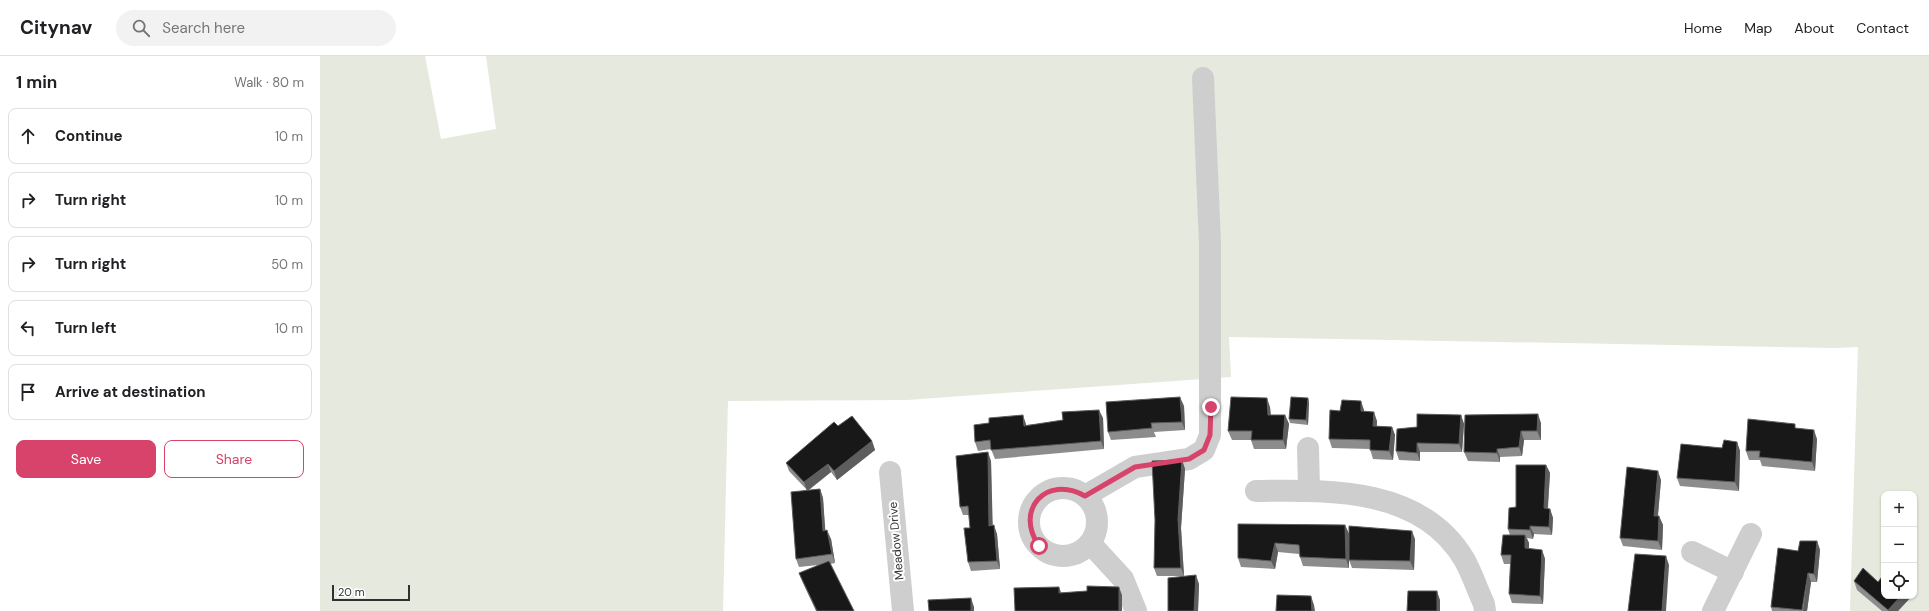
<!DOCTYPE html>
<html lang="en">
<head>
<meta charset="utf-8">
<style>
  :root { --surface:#fff; --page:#f2f2f2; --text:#202124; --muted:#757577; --line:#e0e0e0; --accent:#d7436a }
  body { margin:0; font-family:"DM Sans",sans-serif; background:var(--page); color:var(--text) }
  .controls { position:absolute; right:12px; bottom:12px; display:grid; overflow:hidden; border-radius:8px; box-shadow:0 1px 3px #0004 }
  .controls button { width:36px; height:36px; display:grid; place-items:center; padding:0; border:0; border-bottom:1px solid var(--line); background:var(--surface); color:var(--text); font:20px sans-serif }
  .scale { position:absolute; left:12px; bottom:10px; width:78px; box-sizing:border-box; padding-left:4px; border:2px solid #313131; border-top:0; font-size:11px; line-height:14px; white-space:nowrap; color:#313131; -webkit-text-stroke:3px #fff; paint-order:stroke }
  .stop { position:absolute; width:12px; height:12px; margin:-9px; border:3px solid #d7436a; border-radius:50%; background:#fff }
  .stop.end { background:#d7436a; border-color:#fff; box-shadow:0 1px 4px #0008 }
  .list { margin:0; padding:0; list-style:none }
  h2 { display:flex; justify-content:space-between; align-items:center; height:52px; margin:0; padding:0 16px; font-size:17px }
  h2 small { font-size:13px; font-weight:400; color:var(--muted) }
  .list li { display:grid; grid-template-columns:26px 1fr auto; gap:12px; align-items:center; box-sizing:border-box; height:56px; margin:0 8px 8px; padding:0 8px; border:1px solid var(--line); border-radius:8px }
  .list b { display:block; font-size:15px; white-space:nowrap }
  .list em { font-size:13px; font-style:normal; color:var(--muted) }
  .actions { display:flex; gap:8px; padding:12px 16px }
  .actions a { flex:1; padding:9px 0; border:1px solid var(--accent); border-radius:8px; text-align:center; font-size:14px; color:var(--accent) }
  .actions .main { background:var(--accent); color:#fff }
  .icon { flex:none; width:22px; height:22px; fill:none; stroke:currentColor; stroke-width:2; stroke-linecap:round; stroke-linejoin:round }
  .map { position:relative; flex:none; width:1609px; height:555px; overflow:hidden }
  header { display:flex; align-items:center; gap:24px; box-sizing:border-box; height:56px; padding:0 20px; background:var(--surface); border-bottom:1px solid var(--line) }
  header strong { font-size:19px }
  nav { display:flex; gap:22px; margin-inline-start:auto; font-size:14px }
  .search { width:280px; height:36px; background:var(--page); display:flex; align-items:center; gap:10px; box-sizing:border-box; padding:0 14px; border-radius:22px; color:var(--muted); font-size:15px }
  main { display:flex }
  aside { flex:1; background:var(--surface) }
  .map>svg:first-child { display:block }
  .green { fill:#e6e9dd; fill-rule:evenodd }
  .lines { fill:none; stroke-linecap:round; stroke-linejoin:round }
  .minor { stroke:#cecece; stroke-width:22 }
  .wall { fill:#8c8c8c }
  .shaded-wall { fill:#5d5d5d }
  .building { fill:#181818; stroke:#5d5d5d }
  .route { stroke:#d7436a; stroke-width:5 }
  .labels { text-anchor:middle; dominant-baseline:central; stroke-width:4; stroke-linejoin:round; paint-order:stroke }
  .street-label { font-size:12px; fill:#313131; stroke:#fff }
</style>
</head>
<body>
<header>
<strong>Citynav</strong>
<div class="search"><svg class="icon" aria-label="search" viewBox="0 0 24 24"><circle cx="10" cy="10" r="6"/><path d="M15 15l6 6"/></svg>Search here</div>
<nav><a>Home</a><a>Map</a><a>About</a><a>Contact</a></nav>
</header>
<main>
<aside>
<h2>1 min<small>Walk · 80 m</small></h2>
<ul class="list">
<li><svg class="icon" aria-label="ahead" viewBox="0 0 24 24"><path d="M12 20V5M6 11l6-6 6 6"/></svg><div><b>Continue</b></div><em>10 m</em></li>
<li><svg class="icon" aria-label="right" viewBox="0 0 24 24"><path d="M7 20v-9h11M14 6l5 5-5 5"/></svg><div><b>Turn right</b></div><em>10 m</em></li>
<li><svg class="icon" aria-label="right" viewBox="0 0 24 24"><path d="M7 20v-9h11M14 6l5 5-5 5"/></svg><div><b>Turn right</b></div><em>50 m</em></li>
<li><svg class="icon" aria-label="left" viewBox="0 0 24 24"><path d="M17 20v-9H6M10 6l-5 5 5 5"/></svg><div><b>Turn left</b></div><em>10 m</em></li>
<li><svg class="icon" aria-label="arrive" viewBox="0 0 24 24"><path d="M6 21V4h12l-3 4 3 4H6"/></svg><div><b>Arrive at destination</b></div></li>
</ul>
<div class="actions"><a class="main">Save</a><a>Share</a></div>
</aside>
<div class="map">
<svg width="1609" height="555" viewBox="0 0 1609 555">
  <rect width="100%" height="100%" fill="#fff"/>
  <path class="green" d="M0,0H105L121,83L176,73L166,0H1609V555H1530L1538,291L1514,292L909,281L911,321L587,344L408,345L403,555H0ZM1564,438H1594V540H1564Z"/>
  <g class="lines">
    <g class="minor">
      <path d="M988,392L989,434"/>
      <path d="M570,416L583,555"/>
      <circle cx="743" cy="466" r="34"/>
      <path d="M936,435C1010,434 1101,431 1144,503C1152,517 1157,533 1164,548L1165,555"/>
      <path d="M765,440L815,411L869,403L884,394L890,379V188L883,22"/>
      <path d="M770,487L803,523L816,555"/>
      <path d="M1372,496L1413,516"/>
      <path d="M1393,555L1431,478"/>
    </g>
  </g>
  <g class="wall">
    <path d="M988,342L989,347L988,369L970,367L969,363Z"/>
    <path d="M864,350L865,374L834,376L836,381L791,384L788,376Z"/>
    <path d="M950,351L951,359H965L969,368L966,393H934L931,384H912L908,375Z"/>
    <path d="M1044,354V356L1057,365V370L1072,371L1075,379L1073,404L1053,403L1050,393L1012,392L1009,383L1020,355Z"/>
    <path d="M1141,359L1144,368L1142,396H1100V405L1079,404L1076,395L1097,371Z"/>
    <path d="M783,362L784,393L675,403L671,393L658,395L655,386L706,368V369Z"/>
    <path d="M1221,367V384H1204L1202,400L1180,401V406L1148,405L1144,396Z"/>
    <path d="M518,370L552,385L555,394L517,424L511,416L489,434L500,433L503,442L505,475L511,483L515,507L510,508L534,555H496L482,525L479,517L498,509L479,511L476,503L487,434L469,415L466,407Z"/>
    <path d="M1476,372L1497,383L1495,415L1442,410L1440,404H1429L1426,395Z"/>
    <path d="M1417,386L1420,395L1419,435L1360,430L1357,422L1402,392Z"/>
    <path d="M862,404L865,413L861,472L864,520L879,528L878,555H848L861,520H837L834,512Z"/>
    <path d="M671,405L672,470L677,478L680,513L651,515L648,506L650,472L649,459H643L640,451Z"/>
    <path d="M1226,409L1230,417L1228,453H1230L1233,462L1232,479L1214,478L1213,483L1207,482L1209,487V493L1222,494L1225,503L1223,548L1192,547L1189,538L1190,508H1184L1181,499L1190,479L1188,473L1196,451Z"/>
    <path d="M1341,424L1338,460H1339L1343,469L1342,494L1303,490L1300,482Z"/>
    <path d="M918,468L1025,469L1029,478V498L1095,483L1094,514L1032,512L1029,504V512L983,510L979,498L958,496L955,513L921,511L918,502Z"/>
    <path d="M1497,485L1500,494L1497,526H1491L1487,555H1452L1451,551L1478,495Z"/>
    <path d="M1534,525L1564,540H1590L1591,541L1578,555H1562L1537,534Z"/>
  </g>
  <g class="shaded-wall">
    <path d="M860,341L864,350L865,374L862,366Z"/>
    <path d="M947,342L950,351L951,368L948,359Z"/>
    <path d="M988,342L989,347L988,369L986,364Z"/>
    <path d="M1041,345L1044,354V364L1041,355Z"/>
    <path d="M779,354L783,362L784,393L781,385Z"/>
    <path d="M1054,356L1057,365L1056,378L1053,370Z"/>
    <path d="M1218,358L1221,367V384L1217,375Z"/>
    <path d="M703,359L706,368L707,379L704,370Z"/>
    <path d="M965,359L969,368L966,393L963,384Z"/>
    <path d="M1141,359L1144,368L1142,396L1139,388Z"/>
    <path d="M1072,371L1075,379L1073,404L1069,395Z"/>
    <path d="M1494,374L1497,383L1495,415L1492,406Z"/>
    <path d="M1201,375L1204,384L1202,400L1199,391Z"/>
    <path d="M552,385L555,394L517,424L514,415Z"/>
    <path d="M1417,386L1420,395L1419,435L1415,426Z"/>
    <path d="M1097,387L1100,396V405L1097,397Z"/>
    <path d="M1177,393L1180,401V406L1177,397Z"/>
    <path d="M668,396L671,405L673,479L669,470Z"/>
    <path d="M862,404L865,413L861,472L864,520L861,512L858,463Z"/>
    <path d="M508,408L511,416L487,435L484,426Z"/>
    <path d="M1226,409L1230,417L1227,461L1224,452Z"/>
    <path d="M1338,415L1341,424L1337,469L1334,460Z"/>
    <path d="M500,433L503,442L506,484L503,475Z"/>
    <path d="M1230,453L1233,462L1232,479L1229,471Z"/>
    <path d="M1339,460L1343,469L1342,494L1338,485Z"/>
    <path d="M674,469L677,478L680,513L677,505Z"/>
    <path d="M1025,469L1029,478V512L1026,503Z"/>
    <path d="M1210,470L1214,478L1213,483L1210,474Z"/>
    <path d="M507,474L511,483L515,507L512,498Z"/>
    <path d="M1092,475L1095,483L1094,514L1090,505Z"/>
    <path d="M1205,479L1209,487V501L1205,492Z"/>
    <path d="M1497,485L1500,494L1497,526L1494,518Z"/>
    <path d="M955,487L958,496L955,513L951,505Z"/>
    <path d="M1222,494L1225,503L1223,548L1220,540Z"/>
    <path d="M1346,500L1349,509L1346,555H1342Z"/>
    <path d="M1488,517L1491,526L1487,555H1483Z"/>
    <path d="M876,519L879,528L878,555H874Z"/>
    <path d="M739,531L742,539L739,537Z"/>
    <path d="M799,531L802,539V555H799Z"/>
    <path d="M1117,535L1120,544V555H1117Z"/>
    <path d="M991,540L994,549L995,555H992Z"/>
    <path d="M1581,540H1590L1591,541L1578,555H1568V554Z"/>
    <path d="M651,542L654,551V555H651Z"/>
  </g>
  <g class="building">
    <path d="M860,341L862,366L831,367L832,372L788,376L786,346Z"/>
    <path d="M911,341L947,342L948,359H965L963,384H931L932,375H908Z"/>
    <path d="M971,341L988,342L986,364L969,363Z"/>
    <path d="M1022,344L1041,345V355L1054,356L1053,370L1072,371L1069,395L1050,394V384L1009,383L1010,354L1020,355Z"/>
    <path d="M779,354L781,385L671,394L670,384L655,386L654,369L669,367V362L703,359L704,370L743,364L742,356Z"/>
    <path d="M1097,358L1141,359L1139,388L1097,387V397L1076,395L1077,373L1097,371Z"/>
    <path d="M1218,358L1217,375H1201L1199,391L1177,393V397L1144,396L1145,359Z"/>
    <path d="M532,360L552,385L514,415L508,408L484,426L466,407L514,366L518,370Z"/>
    <path d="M1428,363L1475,368V372L1494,374L1492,406L1439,401L1440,395H1426Z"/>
    <path d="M1404,384L1417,386L1415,426L1357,422L1361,388L1402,392Z"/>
    <path d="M668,396L669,470L674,469L677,505L648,506L644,472H650L648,450L640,451L636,400Z"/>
    <path d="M862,404L858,463L861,512H834L835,464L832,405Z"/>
    <path d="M1196,409H1226L1224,452L1230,453L1229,471L1210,470V474L1188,473L1189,452L1196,451Z"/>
    <path d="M1307,411L1338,415L1334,460H1339L1338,485L1300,482Z"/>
    <path d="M500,433L503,475L507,474L512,498L476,503L471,436Z"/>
    <path d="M918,468L1025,469L1026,503L980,501L979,489L955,487L951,505L918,502Z"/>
    <path d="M1029,470L1092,475L1090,505L1029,504Z"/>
    <path d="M1183,479H1205V492L1222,494L1220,540L1189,538L1191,499H1181Z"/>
    <path d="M1480,485H1497L1494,518L1488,517L1482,554L1451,551L1458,492L1478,495Z"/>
    <path d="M1315,498L1346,500L1342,555H1308Z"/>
    <path d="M509,505L534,555H497L479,517Z"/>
    <path d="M1543,512L1558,526L1564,518V540H1581L1568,554L1534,525Z"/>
    <path d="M876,519L874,555H848V522Z"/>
    <path d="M767,530L799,531V555H695L694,532L739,531V537L767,535Z"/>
    <path d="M1088,535H1117V555H1087Z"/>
    <path d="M957,539L991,540L992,555H956Z"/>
    <path d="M651,542V555H609L608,544Z"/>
  </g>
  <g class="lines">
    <path class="route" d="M719,490C694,454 726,418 765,440L815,411L869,403L884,394L890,379L891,351"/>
  </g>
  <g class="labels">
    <g class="street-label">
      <text transform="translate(576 485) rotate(-95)">Meadow Drive</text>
    </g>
  </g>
</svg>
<div class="controls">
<button>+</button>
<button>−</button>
<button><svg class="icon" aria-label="locate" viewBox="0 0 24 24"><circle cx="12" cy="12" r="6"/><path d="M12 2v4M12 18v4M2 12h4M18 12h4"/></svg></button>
</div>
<div class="scale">20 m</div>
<div class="stop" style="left:719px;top:490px"></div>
<div class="stop end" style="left:891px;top:351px"></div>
</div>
</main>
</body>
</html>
